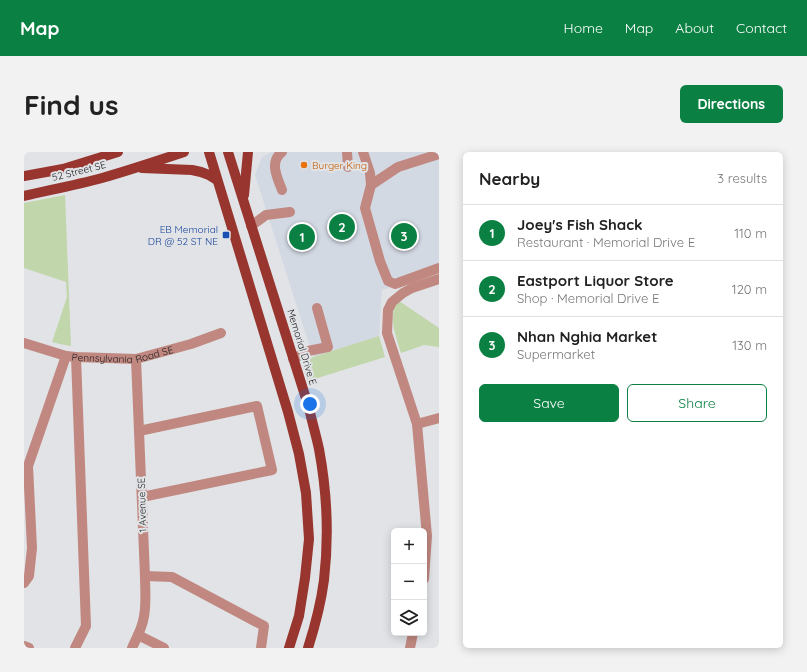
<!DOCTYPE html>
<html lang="en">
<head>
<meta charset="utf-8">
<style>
  :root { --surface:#fff; --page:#f2f2f2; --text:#222; --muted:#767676; --line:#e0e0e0; --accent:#0b8043 }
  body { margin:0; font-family:Quicksand,sans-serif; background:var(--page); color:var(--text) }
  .controls { position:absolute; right:12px; bottom:12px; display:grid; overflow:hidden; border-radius:6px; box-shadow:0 2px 10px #0003 }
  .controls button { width:36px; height:36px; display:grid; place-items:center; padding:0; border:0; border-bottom:1px solid var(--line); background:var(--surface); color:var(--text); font:20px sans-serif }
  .you { position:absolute; left:286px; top:252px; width:14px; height:14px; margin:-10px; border:3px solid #fff; border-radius:50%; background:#1a73e8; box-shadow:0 0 0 6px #1a73e833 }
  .badge { display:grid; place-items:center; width:26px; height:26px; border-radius:50%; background:var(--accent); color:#fff; font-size:13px; font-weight:700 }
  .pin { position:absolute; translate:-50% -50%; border:2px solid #fff; box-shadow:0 1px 4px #0006 }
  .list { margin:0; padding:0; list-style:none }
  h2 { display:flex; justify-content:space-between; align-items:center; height:52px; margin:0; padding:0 16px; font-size:17px }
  h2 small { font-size:13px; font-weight:400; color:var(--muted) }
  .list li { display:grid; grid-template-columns:26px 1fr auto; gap:12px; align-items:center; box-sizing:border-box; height:56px; padding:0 16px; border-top:1px solid var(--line) }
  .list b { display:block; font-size:15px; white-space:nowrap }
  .list p { margin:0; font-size:13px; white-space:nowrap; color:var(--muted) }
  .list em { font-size:13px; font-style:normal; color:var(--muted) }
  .actions { display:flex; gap:8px; padding:12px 16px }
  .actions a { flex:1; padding:9px 0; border:1px solid var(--accent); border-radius:6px; text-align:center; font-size:14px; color:var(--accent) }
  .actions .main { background:var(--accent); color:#fff }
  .icon { flex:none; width:22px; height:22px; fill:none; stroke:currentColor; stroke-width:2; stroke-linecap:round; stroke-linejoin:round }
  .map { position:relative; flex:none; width:415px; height:496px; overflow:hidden; border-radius:6px }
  header { display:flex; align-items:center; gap:24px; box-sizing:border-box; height:56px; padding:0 20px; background:var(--accent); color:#fff }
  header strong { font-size:19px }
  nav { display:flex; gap:22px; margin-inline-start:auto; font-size:14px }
  .intro { display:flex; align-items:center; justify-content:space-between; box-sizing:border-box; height:96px; padding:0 24px }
  h1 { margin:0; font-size:28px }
  .button { padding:10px 18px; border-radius:6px; background:var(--accent); color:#fff; font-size:14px; font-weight:700 }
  main { display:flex; gap:24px; padding:0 24px }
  aside { flex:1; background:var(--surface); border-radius:6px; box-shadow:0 2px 10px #0003 }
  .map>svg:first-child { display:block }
  .built { fill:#d3d9e3 }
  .green { fill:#c1d6aa }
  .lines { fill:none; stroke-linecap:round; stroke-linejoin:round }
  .minor { stroke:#c08880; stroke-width:10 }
  .major { stroke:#97352e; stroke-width:10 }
  .food-dot { fill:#e8710a; stroke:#e1e3e6; stroke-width:1.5 }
  .transit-dot { fill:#1a4fb4; stroke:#e1e3e6; stroke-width:1.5 }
  .labels { text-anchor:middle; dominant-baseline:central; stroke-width:4; stroke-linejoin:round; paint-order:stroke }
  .food-label { font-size:10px; fill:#c56008; stroke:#e1e3e6; text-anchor:start }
  .street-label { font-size:10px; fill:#212223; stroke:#e1e3e6 }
  .transit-label { font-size:10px; fill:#164399; stroke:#e1e3e6; text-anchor:end }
</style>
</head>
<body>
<header>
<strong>Map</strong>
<nav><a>Home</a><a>Map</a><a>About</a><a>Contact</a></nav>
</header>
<div class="intro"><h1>Find us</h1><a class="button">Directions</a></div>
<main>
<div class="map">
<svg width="415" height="496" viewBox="0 0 415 496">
  <rect width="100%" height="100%" fill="#e1e3e6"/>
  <path class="built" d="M247,0H415V120L358,138L355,184L289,205L231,23L238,5Z"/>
  <g class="green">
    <path d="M41,43L47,194L36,192L28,190L43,145L42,130L0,116V51Z"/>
    <path d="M375,149L415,176V195L400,193L377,201C373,187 366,171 370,157C371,154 373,151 375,149Z"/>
    <path d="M355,184L361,205L284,229L278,213L289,205Z"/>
  </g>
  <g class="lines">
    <g class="minor">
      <path d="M323,0L324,15"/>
      <path d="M339,0L346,21L347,33L341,56L356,109L364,129L371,132L415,116"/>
      <path d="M347,33L374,15L415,2"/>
      <path d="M258,38C253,25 245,10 258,0"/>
      <path d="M227,74L242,63L266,60"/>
      <path id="s1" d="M0,191L42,204L52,205L112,207L167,192L197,181"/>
      <path d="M269,207L284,199L304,195L293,156"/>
      <path d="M393,272L415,266"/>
      <path d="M115,279L233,254L248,318L118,345"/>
      <path d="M121,424L148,425L240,474L237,496"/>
      <path d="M400,427L403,384L393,272L363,181L364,158L368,150L379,141L388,136L415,127"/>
      <path d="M0,431L5,424L8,396L4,314L42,204"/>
      <path d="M114,483L140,496"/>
      <path d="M0,494L5,496"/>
      <path d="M51,496L62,474L52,205"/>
      <path d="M108,496C112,487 117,478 119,469C123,455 121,438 121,424L112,207"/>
      <path d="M386,496L389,481"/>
    </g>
    <g class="major">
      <path d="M185,0L264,260L275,302L282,341L285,387L281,426L275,464L265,496"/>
      <path d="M204,0L285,256C288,270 292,283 295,297C303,340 305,385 300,428C297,451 291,474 284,496"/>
      <path d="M118,16L168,18L177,20L185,23L193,28"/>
      <path d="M0,24L39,17L94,0"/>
      <path d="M220,43L224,0"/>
      <path d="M0,44C26,38 52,33 78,26C106,18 133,9 160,0"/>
    </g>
  </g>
  <circle class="food-dot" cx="280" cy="13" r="4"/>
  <rect class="transit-dot" x="198" y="79" width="8" height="8" rx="2"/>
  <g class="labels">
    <g class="food-label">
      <text x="288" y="13">Burger King</text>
    </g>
    <g class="street-label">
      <text transform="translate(55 19) rotate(-14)">52 Street SE</text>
      <text transform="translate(278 195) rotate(73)">Memorial Drive E</text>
      <text stroke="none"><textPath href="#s1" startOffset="101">Pennsylvania Road SE</textPath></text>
      <text transform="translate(118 353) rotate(-92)">1 Avenue SE</text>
    </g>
    <g class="transit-label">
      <text x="194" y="77">EB Memorial<tspan x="194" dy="12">DR @ 52 ST NE</tspan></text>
    </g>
  </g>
</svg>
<div class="controls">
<button>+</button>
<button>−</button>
<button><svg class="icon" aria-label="layers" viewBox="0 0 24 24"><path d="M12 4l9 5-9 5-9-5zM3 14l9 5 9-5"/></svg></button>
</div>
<div class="you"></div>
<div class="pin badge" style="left:278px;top:85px">1</div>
<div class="pin badge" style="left:318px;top:75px">2</div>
<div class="pin badge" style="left:380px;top:84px">3</div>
</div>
<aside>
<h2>Nearby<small>3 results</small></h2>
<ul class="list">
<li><span class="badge">1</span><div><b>Joey's Fish Shack</b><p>Restaurant · Memorial Drive E</p></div><em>110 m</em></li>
<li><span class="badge">2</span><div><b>Eastport Liquor Store</b><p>Shop · Memorial Drive E</p></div><em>120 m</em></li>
<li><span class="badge">3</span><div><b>Nhan Nghia Market</b><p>Supermarket</p></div><em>130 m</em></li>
</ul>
<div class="actions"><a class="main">Save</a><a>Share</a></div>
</aside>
</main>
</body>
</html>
